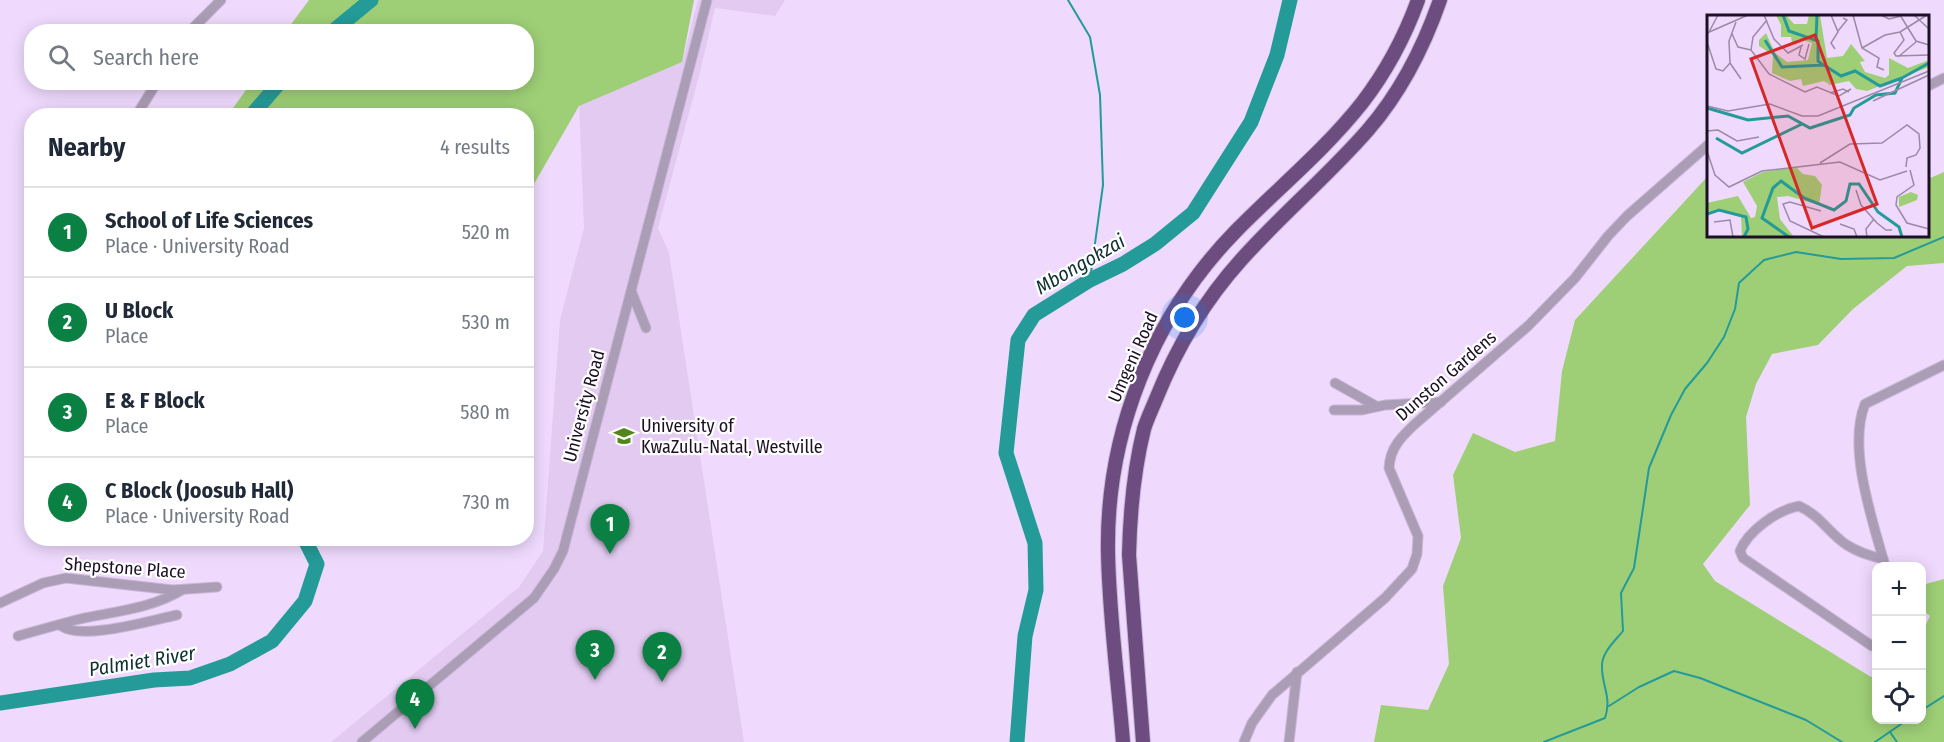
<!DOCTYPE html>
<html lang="en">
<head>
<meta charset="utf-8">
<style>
  :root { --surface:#fff; --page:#f2f2f3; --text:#1f2937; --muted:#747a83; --line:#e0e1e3; --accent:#0b8043 }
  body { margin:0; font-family:"Fira Sans Condensed",sans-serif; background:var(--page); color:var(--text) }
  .controls { position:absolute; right:18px; bottom:18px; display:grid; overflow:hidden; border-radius:12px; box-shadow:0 3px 15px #0003 }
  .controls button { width:54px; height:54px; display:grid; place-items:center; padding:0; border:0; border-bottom:2px solid var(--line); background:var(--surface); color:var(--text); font:30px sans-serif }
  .you { position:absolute; left:1185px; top:318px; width:21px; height:21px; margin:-15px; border:4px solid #fff; border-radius:50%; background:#1a73e8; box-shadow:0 0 0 9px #1a73e833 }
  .badge { display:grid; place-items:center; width:39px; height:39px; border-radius:50%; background:var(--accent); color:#fff; font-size:20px; font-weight:700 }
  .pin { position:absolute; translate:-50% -50px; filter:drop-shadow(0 2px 3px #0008) }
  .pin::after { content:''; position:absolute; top:32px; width:21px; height:18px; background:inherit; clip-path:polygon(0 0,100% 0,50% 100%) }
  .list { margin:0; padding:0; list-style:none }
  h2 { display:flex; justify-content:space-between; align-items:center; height:78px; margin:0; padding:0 24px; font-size:26px }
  h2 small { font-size:20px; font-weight:400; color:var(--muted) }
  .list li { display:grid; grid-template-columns:39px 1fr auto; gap:18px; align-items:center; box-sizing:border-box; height:90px; padding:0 24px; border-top:2px solid var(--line) }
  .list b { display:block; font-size:22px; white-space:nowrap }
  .list p { margin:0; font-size:20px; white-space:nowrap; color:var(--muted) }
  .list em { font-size:20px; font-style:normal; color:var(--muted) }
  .icon { flex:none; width:33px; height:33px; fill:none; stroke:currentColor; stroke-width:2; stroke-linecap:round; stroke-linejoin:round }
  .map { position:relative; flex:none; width:1944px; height:742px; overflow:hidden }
  .search { position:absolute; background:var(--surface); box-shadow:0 3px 15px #0003; left:24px; top:24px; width:510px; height:66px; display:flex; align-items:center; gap:15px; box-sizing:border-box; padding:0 21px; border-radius:24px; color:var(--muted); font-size:22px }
  .panel { position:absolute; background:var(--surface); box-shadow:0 3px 15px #0003; left:24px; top:108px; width:510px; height:438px; border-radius:24px }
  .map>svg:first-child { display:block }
  .built { fill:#e2caf1 }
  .green { fill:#9ecf76 }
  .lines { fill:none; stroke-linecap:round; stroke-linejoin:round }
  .stream { stroke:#249b98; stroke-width:2 }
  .river { stroke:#249b98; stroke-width:15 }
  .minor-casing { stroke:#c9b6d6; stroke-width:11 }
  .highway-casing { stroke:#c9b6d6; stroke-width:16 }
  .minor { stroke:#ac9db6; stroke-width:9 }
  .highway { stroke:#6d4d80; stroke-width:14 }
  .labels { text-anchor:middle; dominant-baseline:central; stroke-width:4.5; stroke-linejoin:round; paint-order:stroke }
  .street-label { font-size:18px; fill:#1d1025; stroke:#fff }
  .poi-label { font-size:18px; fill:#1d1025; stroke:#fff; text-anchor:start }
  .water-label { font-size:20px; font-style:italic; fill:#0f3130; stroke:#fff }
  .inset-river { fill:none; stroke:#249b98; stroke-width:3 }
  .inset-road { fill:none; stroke:#9b89a7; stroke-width:1.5 }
  .view { fill:#d62828; fill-opacity:0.15; stroke:#d62828; stroke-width:3 }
  .inset-edge { fill:none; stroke:#1d1025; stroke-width:3 }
</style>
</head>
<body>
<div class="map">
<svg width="1944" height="742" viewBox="0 0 1944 742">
  <rect width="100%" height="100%" fill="#efdafd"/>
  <path class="built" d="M698,0H785L775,16L715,8L699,76L658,228L669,253L744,742H331L519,587L543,551L560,320L584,228L579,102L682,62Z"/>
  <g class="green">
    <path d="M309,0H694L682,62L579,106L527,196L526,116L228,115L251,83L526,82V32L286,31Z"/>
    <path d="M1944,172V263L1907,266L1853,309L1818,345L1772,354L1756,384L1746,417L1750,505L1703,564L1715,581L1871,677L1876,674V720H1922V632L1930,616L1922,610V585L1944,579V742H1374L1381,705L1428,710L1449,664L1443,586L1461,538L1453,475L1473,433L1515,452L1555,441L1562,371L1575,320L1708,176V236H1928V179Z"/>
  </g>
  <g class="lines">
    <g class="stream">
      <path d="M1068,0L1090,37L1100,95L1103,185L1090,280"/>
      <path d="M1609,706L1639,687L1674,671L1700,678L1806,720L1842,742"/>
      <path d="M1922,710L1944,696"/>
      <path d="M1890,732L1897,742"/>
      <path d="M1544,742L1605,718C1612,697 1602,687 1602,667C1601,653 1615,641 1623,631L1621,593L1634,568L1649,468L1671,415L1685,389L1707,363L1724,337L1735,309L1739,283L1764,260L1796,252L1841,259L1894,258L1944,237"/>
      <path d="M1875,742L1907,720"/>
    </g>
    <g class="river">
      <path d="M332,32L371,0"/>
      <path d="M251,116L280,82"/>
      <path d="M0,703L154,680L190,678L230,664L272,641L305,601L317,564L304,538"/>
      <path d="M1017,742L1025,636L1036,590L1035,543L1006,453L1018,340L1034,315L1090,280L1123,264L1155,244L1193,213L1251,122L1277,55L1290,0"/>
    </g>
    <g class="minor-casing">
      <g id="minor">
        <path d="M189,32L221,0"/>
        <path d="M1928,86L1944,78"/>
        <path d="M136,116L157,82"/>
        <path d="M632,293L646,328"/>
        <path d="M1335,383L1376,406"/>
        <path d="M1334,410H1362L1385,405L1441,402"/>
        <path d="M1885,566C1873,521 1847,449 1865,404L1944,365"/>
        <path d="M0,603L43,583L66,578L173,590L217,587"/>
        <path d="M60,625C79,642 152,620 177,615"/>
        <path d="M18,636C39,630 60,624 80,619C116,611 150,609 182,590"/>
        <path d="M1872,646L1743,558L1740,551C1748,531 1777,510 1799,506C1818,515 1824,526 1839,539C1851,550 1867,555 1883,559"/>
        <path d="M362,742L534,598L554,569L563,551L707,0"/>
        <path d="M1244,742L1252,723L1272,695L1385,598L1412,569L1417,554L1418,536L1389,468C1390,448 1401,437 1415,424L1528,326L1575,278L1608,236L1627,216L1708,145"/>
        <path d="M1289,742L1297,672"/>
      </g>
    </g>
    <g class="highway-casing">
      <g id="highway">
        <path d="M1123,742C1118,679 1109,615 1108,552C1106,434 1152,317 1235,232C1277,189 1324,151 1362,103C1385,73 1405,36 1418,0"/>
        <path d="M1143,742L1129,555C1130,513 1134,469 1144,429C1147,419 1152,409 1156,399C1176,349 1204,301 1241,260C1281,215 1328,176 1368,130C1400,93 1424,46 1440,0"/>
      </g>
    </g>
    <use href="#minor" class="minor"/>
    <use href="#highway" class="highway"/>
  </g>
  <defs>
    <g id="university-bare" transform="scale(1.62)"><path d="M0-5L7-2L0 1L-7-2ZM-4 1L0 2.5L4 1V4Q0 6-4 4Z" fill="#53851b" stroke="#fff" stroke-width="2.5" paint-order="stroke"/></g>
  </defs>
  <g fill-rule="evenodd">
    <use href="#university-bare" x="624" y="436"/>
  </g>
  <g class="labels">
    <g class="street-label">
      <text transform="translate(1133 357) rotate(-66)">Umgeni Road</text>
      <text transform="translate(1446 376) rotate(-41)">Dunston Gardens</text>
      <text transform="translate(584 406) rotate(-75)">University Road</text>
      <text transform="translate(125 568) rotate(4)">Shepstone Place</text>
    </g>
    <g class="poi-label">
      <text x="641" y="426">University of<tspan x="641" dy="21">KwaZulu-Natal, Westville</tspan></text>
    </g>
    <g class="water-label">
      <text transform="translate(1080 264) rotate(-30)">Mbongokzai</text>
      <text transform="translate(142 661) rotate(-9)">Palmiet River</text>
    </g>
  </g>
  <g transform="translate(1707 15)">
    <rect width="222" height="222" fill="#efdafd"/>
    <path d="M69,0H79L87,9H100L102,0H113L120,43L136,41L144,29L158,46L153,47L158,57L178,63L182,60V43L201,53L222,45V52L160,76L149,74L142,66L123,70L117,66L96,71L94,64L83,66L65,58L66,40L52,31V25L59,18L68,38L80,47L101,45L105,28L92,24L85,29L84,22H74V10ZM89,152L96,159L108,161L115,170L112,190L81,181L70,182L73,204L87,222H35L34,200L10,194L0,197V188L31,181L44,203L48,202L50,191L36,167L56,157ZM204,177L211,180L210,185L192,192V182Z" fill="#9ecf76"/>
    <path class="inset-river" d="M76,0L82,16L111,26V46L116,50M58,25L75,52L117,50L134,61L148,56L173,71L195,63M109,25L110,0M0,93L41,105L81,101L103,113L143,100L147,93L169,80L188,78L195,63L222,48M9,123L35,138L95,109M0,199L12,195L39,202L41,214L37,222M82,222L55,203L66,173L74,166L97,183L127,195L139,186L143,169H152L171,197L192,212L195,222"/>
    <path class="inset-road" d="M57,0L67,24L81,38L96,30M124,0L131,17L124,28L128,34M146,0L155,33L172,43L170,52L177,55M174,0L182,4L194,1M193,0L209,26L222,30M207,0L222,14M131,16L140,5L136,3M2,17L11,0M193,17L197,25L187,38L189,41L222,40M193,17L220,0M0,18L41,0M25,19L31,32L44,35M0,27L9,54L16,56L23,48M94,32L92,40L98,44L102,29M155,33L178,20L193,17M44,35L62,59L98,77L110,72L132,81L144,74M44,35L46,22L60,5M191,42L209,27M23,48L22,26L29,7M23,48L34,64M123,78L136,74L142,77M166,86L222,60M0,91L21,96L63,89L95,101H111L222,56M0,116L11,115L30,126L52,122M0,136L8,160L22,172L55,156L133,147L173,165L200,156M113,148L143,129L175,128L200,110L212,119L213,133L209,140L200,143L199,152M203,155L207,170L190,182L189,190L200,208L222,214M149,175L154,190L170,208L179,215H185M114,196L83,187L76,189L83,206L117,222M7,207L23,205L26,222M133,209L147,214L150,222M160,222L159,214L167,204"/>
    <path class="view" d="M108,20L170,189L105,213L44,44Z"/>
    <rect width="222" height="222" class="inset-edge"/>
  </g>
</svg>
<div class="controls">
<button>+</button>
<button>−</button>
<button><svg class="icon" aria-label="locate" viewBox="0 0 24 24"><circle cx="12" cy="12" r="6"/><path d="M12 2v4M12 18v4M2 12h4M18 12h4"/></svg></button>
</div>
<div class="you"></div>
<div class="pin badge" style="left:610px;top:554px">1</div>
<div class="pin badge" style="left:662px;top:682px">2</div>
<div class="pin badge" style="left:595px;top:680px">3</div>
<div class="pin badge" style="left:415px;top:729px">4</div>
<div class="search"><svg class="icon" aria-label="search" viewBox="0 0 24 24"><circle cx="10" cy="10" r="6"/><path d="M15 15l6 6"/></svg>Search here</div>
<section class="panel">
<h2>Nearby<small>4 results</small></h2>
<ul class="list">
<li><span class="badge">1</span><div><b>School of Life Sciences</b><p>Place · University Road</p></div><em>520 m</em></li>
<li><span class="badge">2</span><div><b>U Block</b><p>Place</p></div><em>530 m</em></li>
<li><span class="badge">3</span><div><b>E &amp; F Block</b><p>Place</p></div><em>580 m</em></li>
<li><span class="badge">4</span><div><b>C Block (Joosub Hall)</b><p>Place · University Road</p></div><em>730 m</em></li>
</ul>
</section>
</div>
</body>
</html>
